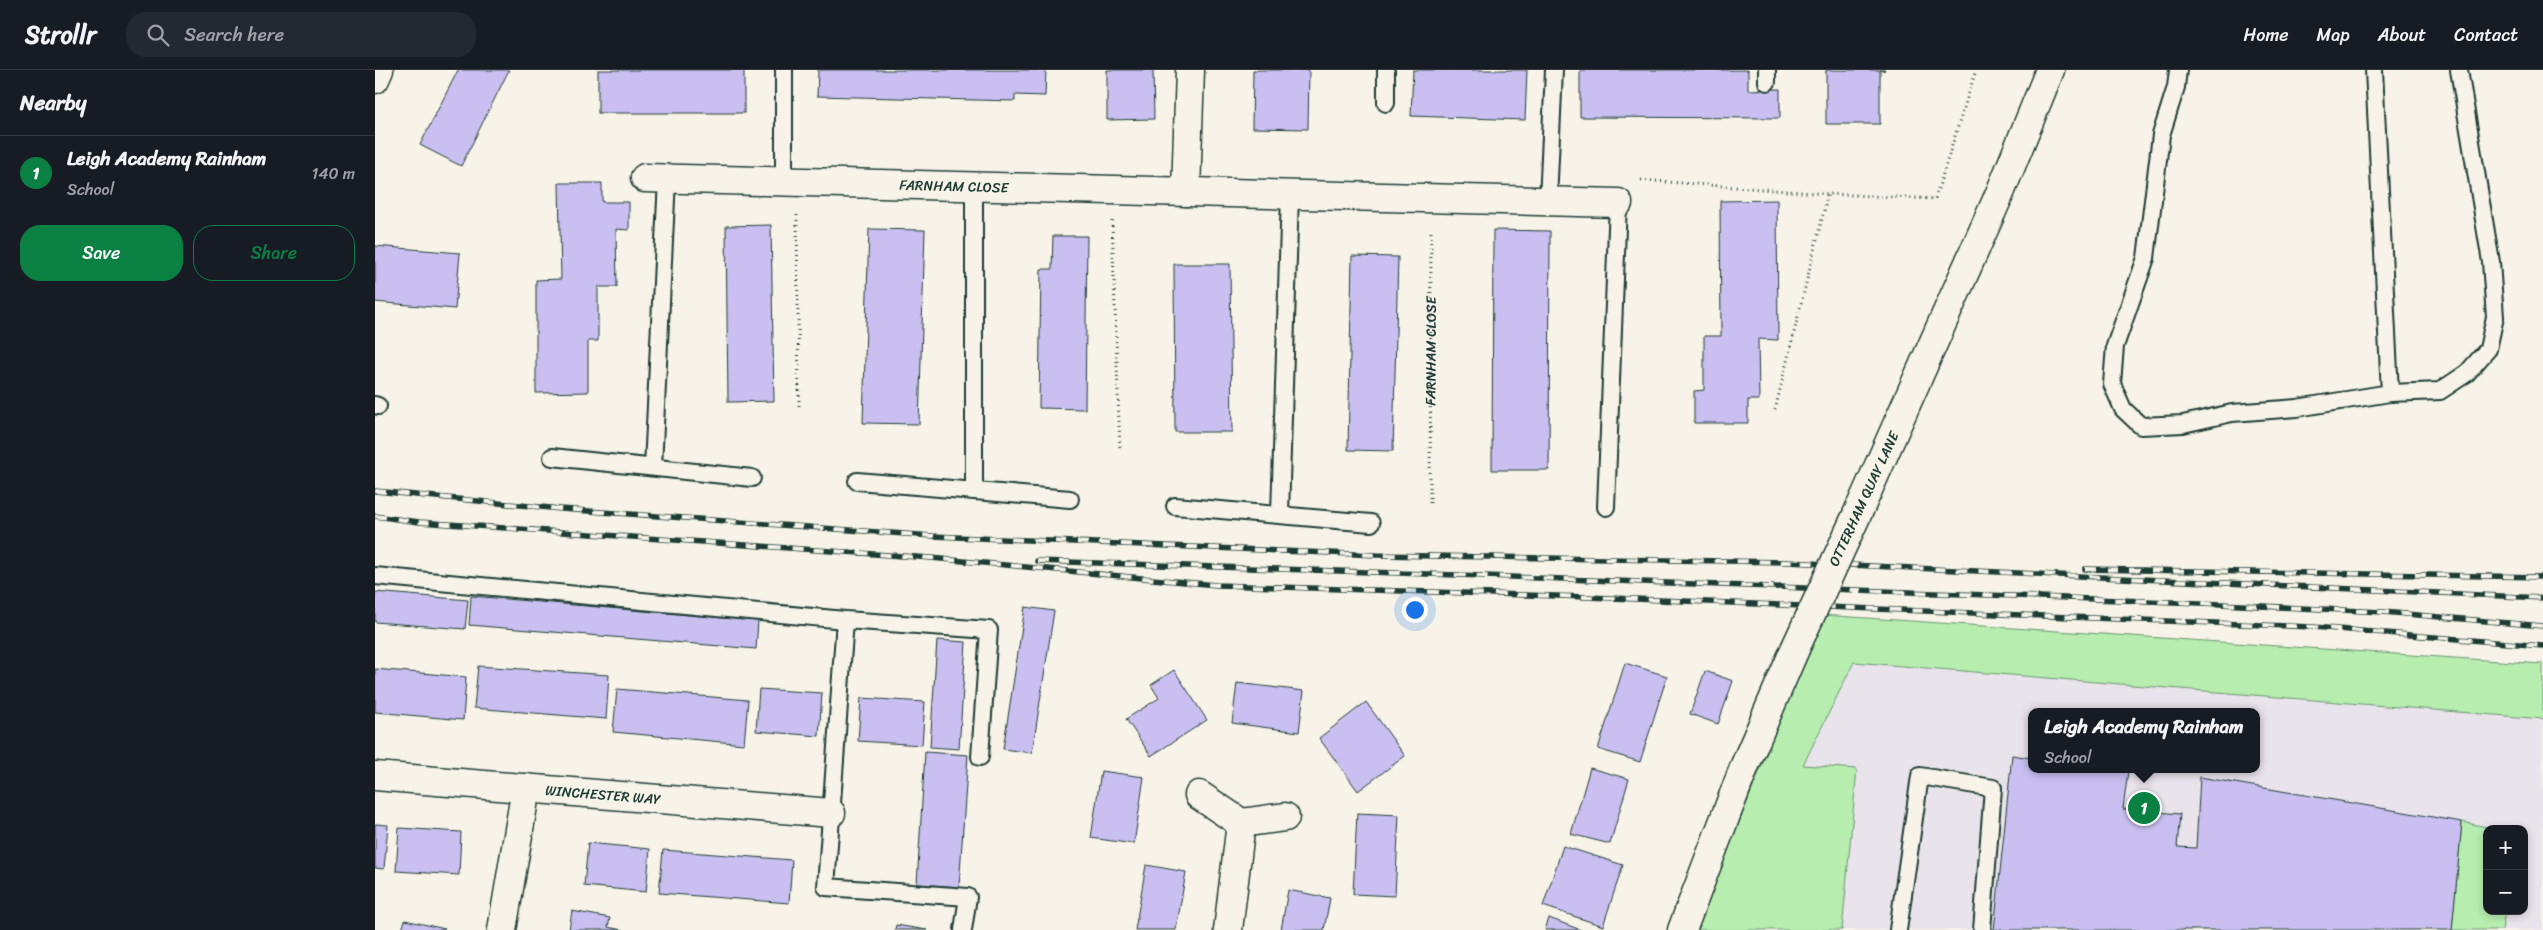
<!DOCTYPE html>
<html lang="en">
<head>
<meta charset="utf-8">
<style>
  :root { --surface:#171b24; --page:#242831; --text:#f1f3f6; --muted:#9ea1a6; --line:#363941; --accent:#0b8043 }
  body { margin:0; font-family:Sriracha,sans-serif; background:var(--page); color:var(--text) }
  .controls { position:absolute; right:15px; bottom:15px; display:grid; overflow:hidden; border-radius:10px; box-shadow:0 2px 8px #0003 }
  .controls button { width:45px; height:45px; display:grid; place-items:center; padding:0; border:0; border-bottom:1px solid var(--line); background:var(--surface); color:var(--text); font:25px sans-serif }
  .you { position:absolute; left:1039px; top:539px; width:18px; height:18px; margin:-12px; border:4px solid #fff; border-radius:50%; background:#1a73e8; box-shadow:0 0 0 8px #1a73e833 }
  .badge { display:grid; place-items:center; width:32px; height:32px; border-radius:50%; background:var(--accent); color:#fff; font-size:16px; font-weight:700 }
  .pin { position:absolute; translate:-50% -50%; border:2px solid #fff; box-shadow:0 1px 5px #0006 }
  .popup { position:absolute; left:1653px; top:638px; width:232px; height:65px; box-sizing:border-box; display:grid; place-content:center; border-radius:10px; background:var(--surface); filter:drop-shadow(0 1px 4px #0005); font-size:16px; white-space:nowrap; color:var(--muted) }
  .popup b { font-size:19px; color:var(--text) }
  .popup::after { content:''; position:absolute; left:50%; top:100%; margin-left:-10px; border:10px solid transparent; border-top-color:var(--surface) }
  .list { margin:0; padding:0; list-style:none }
  h2 { display:flex; justify-content:space-between; align-items:center; height:65px; margin:0; padding:0 20px; font-size:21px }
  h2 small { font-size:16px; font-weight:400; color:var(--muted) }
  .list li { display:grid; grid-template-columns:32px 1fr auto; gap:15px; align-items:center; box-sizing:border-box; height:75px; padding:0 20px; border-top:1px solid var(--line) }
  .list b { display:block; font-size:19px; white-space:nowrap }
  .list p { margin:0; font-size:16px; white-space:nowrap; color:var(--muted) }
  .list em { font-size:16px; font-style:normal; color:var(--muted) }
  .actions { display:flex; gap:10px; padding:15px 20px }
  .actions a { flex:1; padding:11px 0; border:1px solid var(--accent); border-radius:20px; text-align:center; font-size:18px; color:var(--accent) }
  .actions .main { background:var(--accent); color:#fff }
  .icon { flex:none; width:28px; height:28px; fill:none; stroke:currentColor; stroke-width:2; stroke-linecap:round; stroke-linejoin:round }
  .map { position:relative; flex:none; width:2168px; height:860px; overflow:hidden }
  header { display:flex; align-items:center; gap:30px; box-sizing:border-box; height:70px; padding:0 25px; background:var(--surface); border-bottom:1px solid var(--line) }
  header strong { font-size:24px }
  nav { display:flex; gap:28px; margin-inline-start:auto; font-size:18px }
  .search { width:350px; height:45px; background:var(--page); display:flex; align-items:center; gap:12px; box-sizing:border-box; padding:0 18px; border-radius:20px; color:var(--muted); font-size:19px }
  main { display:flex }
  aside { flex:1; background:var(--surface) }
  .map>svg:first-child { display:block }
  .built { fill:#e9e3eb; fill-rule:evenodd }
  .green { fill:#b7edaf; stroke:#6b9572 }
  .building { fill:#c9bff1; stroke:#1f3d34 }
  .lines { fill:none; stroke-linecap:round; stroke-linejoin:round }
  .service-casing { stroke:#1f3d34; stroke-width:20 }
  .minor-casing { stroke:#1f3d34; stroke-width:31 }
  .tertiary-casing { stroke:#1f3d34; stroke-width:31 }
  .path { stroke:#1f3d34; stroke-width:3; stroke-dasharray:1 4; stroke-linecap:butt }
  .service { stroke:#f7f3e8; stroke-width:16 }
  .minor { stroke:#f7f3e8; stroke-width:28 }
  .tertiary { stroke:#f7f3e8; stroke-width:28 }
  .rail-casing { stroke:#1f3d34; stroke-width:5.5 }
  .rail { stroke:#f7f3e8; stroke-width:4; stroke-dasharray:11; stroke-linecap:butt }
  .tertiary-bridge-casing { stroke:#1f3d34; stroke-width:31; stroke-linecap:butt }
  .tertiary-bridge { stroke:#f7f3e8; stroke-width:28 }
  .labels { text-anchor:middle; dominant-baseline:central; stroke-width:5; stroke-linejoin:round; paint-order:stroke }
  .street-label { font-size:14px; fill:#1f3d34; stroke:#f7f3e8 }
</style>
</head>
<body>
<header>
<strong>Strollr</strong>
<div class="search"><svg class="icon" aria-label="search" viewBox="0 0 24 24"><circle cx="10" cy="10" r="6"/><path d="M15 15l6 6"/></svg>Search here</div>
<nav><a>Home</a><a>Map</a><a>About</a><a>Contact</a></nav>
</header>
<main>
<aside>
<h2>Nearby<small></small></h2>
<ul class="list">
<li><span class="badge">1</span><div><b>Leigh Academy Rainham</b><p>School</p></div><em>140 m</em></li>
</ul>
<div class="actions"><a class="main">Save</a><a>Share</a></div>
</aside>
<div class="map">
<svg width="2168" height="860" viewBox="0 0 2168 860">
  <rect width="100%" height="100%" fill="#f7f3e8"/>
  <filter id="ink" filterUnits="userSpaceOnUse"><feTurbulence type="fractalNoise" baseFrequency=".02" numOctaves="2"/><feDisplacementMap in="SourceGraphic" scale="10" xChannelSelector="R" yChannelSelector="G"/><feConvolveMatrix kernelMatrix="1 2 1 2 8 2 1 2 1" color-interpolation-filters="sRGB"/></filter>
  <g filter="url(#ink)">
    <path class="built" d="M1479,592L2168,649V860H1321L1428,695ZM1656,642H1882V699H1656ZM2112,759H2149V841H2112Z"/>
    <g class="green">
      <path d="M1447,545L2168,594V649L1479,592L1428,695L1482,699L1467,860H1321Z"/>
      <path d="M2087,752L2121,759H2112V841H2130L2127,860H2077Z"/>
    </g>
    <g class="building">
      <path d="M83,0H134L86,96L45,75Z"/>
      <rect x="223" y="0" width="146" height="43"/>
      <path d="M443,0H671L670,26L640,25V31L442,26Z"/>
      <path d="M732,0H778L779,49L732,50Z"/>
      <path d="M878,0H934L933,59L877,58Z"/>
      <path d="M1038,0H1152L1150,50L1036,46Z"/>
      <path d="M1205,0H1373V20L1405,19V48L1205,47Z"/>
      <path d="M1451,0H1510H1505V54H1451Z"/>
      <path d="M184,113H227V132H254V160L241,159L242,217H223V271H213V322L161,323V210L186,209Z"/>
      <path d="M1402,130L1403,270L1383,269L1384,330H1373V353H1319V321L1329,320V266H1346L1345,131Z"/>
      <path d="M396,155L399,331L353,332L351,156Z"/>
      <path d="M494,159L550,160L544,354L488,353Z"/>
      <path d="M1118,160L1175,161L1174,400H1117Z"/>
      <path d="M678,166H712L710,339L664,338L666,199H677Z"/>
      <path d="M0,176L85,183L80,239L0,232Z"/>
      <path d="M977,186L1023,187L1018,381L973,380Z"/>
      <path d="M799,194H855L857,362H800Z"/>
      <path d="M0,522L93,530L90,559L0,552Z"/>
      <path d="M96,526L383,551L381,579L94,555Z"/>
      <path d="M650,537L679,541L657,683L628,679Z"/>
      <path d="M562,570L591,572L584,679L555,677Z"/>
      <path d="M1250,593L1292,606L1265,692L1223,679Z"/>
      <path d="M103,596L234,605L231,649L99,638Z"/>
      <path d="M0,599L91,607L88,650L0,642Z"/>
      <path d="M799,600L832,650L776,686L751,649L784,628L776,615Z"/>
      <path d="M1330,601L1358,611L1343,654L1315,644Z"/>
      <path d="M862,613L929,621L924,662L857,653Z"/>
      <path d="M242,619L373,630L369,674L238,662Z"/>
      <path d="M384,619L447,623L444,666L381,661Z"/>
      <path d="M486,628L550,632L547,675L483,671Z"/>
      <path d="M991,632L1030,686L983,721L944,668Z"/>
      <path d="M550,682L593,685L584,817L542,814Z"/>
      <path d="M1637,685L1656,688V699L1753,701L1748,739L1805,744L1802,777L1821,778L1825,707L2087,752L2077,860H1619Z"/>
      <path d="M1215,698L1254,709L1235,774L1196,764Z"/>
      <path d="M726,701L769,707L759,774L716,768Z"/>
      <path d="M982,743L1024,745L1020,826L978,824Z"/>
      <path d="M0,754L13,755L9,799L0,798Z"/>
      <path d="M24,758L86,762L84,805L21,801Z"/>
      <path d="M213,773L275,779L271,822L209,816Z"/>
      <path d="M1188,776L1248,795L1228,856L1168,836Z"/>
      <path d="M288,780L417,790L414,833L284,823Z"/>
      <path d="M771,795L811,802L801,860H760Z"/>
      <path d="M913,820L955,828L949,860H906Z"/>
      <path d="M197,841L235,848L233,857L247,860H194Z"/>
      <path d="M1174,848L1206,860H1170Z"/>
      <path d="M30,850L70,859L69,860H27Z"/>
      <path d="M521,855L552,860H520Z"/>
    </g>
    <g class="lines">
      <g class="service-casing">
        <g id="service">
          <path d="M1803,0L1801,17L1786,65L1771,188L1740,276L1737,314L1748,339L1766,356L1808,354L1857,343L1922,338L2015,323L2065,321L2092,303L2113,279L2120,247L2116,192L2084,0"/>
          <path d="M1999,0L2015,323"/>
          <path d="M1392,12V0"/>
          <path d="M1011,33V0"/>
          <path d="M409,111V0"/>
          <path d="M1173,131L1179,0"/>
          <path d="M0,335L3,336"/>
          <path d="M177,387L377,408"/>
          <path d="M278,397L292,109"/>
          <path d="M482,411L695,429"/>
          <path d="M599,421V116"/>
          <path d="M800,436L996,453"/>
          <path d="M1231,437L1243,133"/>
          <path d="M905,444L915,124"/>
          <path d="M0,506L470,550L614,560L605,687"/>
          <path d="M470,550L451,817L593,827L588,860"/>
          <path d="M1523,860L1545,706L1618,718L1607,860"/>
        </g>
      </g>
      <g class="minor-casing">
        <g id="minor">
          <path d="M0,9L4,0"/>
          <path id="s2" d="M270,108L1243,133"/>
          <path d="M811,122L815,0"/>
          <path id="s3" d="M0,706L456,743"/>
          <path d="M824,725L866,753L910,747"/>
          <path d="M127,860L151,718"/>
          <path d="M853,860L866,753"/>
        </g>
      </g>
      <g class="tertiary-casing">
        <g id="tertiary">
          <path d="M1485,438L1625,123L1675,0"/>
          <path d="M1307,860L1370,695L1420,579"/>
        </g>
      </g>
      <g class="path">
        <path d="M1266,110L1453,124L1560,129L1601,0"/>
        <path d="M422,145L424,337"/>
        <path d="M737,151L745,381"/>
        <path d="M1400,340L1453,124"/>
        <path id="s1" d="M1055,433L1056,161"/>
      </g>
      <use href="#service" class="service"/>
      <use href="#minor" class="minor"/>
      <use href="#tertiary" class="tertiary"/>
      <g class="rail-casing">
        <g id="rail">
          <path d="M0,421L186,439L558,466L1002,485L1412,492L2168,528"/>
          <path d="M0,446L44,452L556,488L841,515L1212,527L1938,557L2168,576"/>
          <path d="M662,491L1082,505L1825,533L2008,542L2168,556"/>
          <path d="M1710,499L2168,507"/>
        </g>
      </g>
      <use href="#rail" class="rail"/>
      <g class="tertiary-bridge-casing">
        <path id="tertiary-bridge" d="M1420,579L1485,438"/>
      </g>
      <use href="#tertiary-bridge" class="tertiary-bridge"/>
    </g>
  </g>
  <g class="labels">
    <g class="street-label">
      <text stroke="none"><textPath href="#s2" startOffset="309">FARNHAM CLOSE</textPath></text>
      <text stroke="none"><textPath href="#s1" startOffset="152">FARNHAM CLOSE</textPath></text>
      <text transform="translate(1489 429) rotate(-65)">OTTERHAM QUAY LANE</text>
      <text stroke="none"><textPath href="#s3" startOffset="229">WINCHESTER WAY</textPath></text>
    </g>
  </g>
</svg>
<div class="controls">
<button>+</button>
<button>−</button>
</div>
<div class="you"></div>
<div class="pin badge" style="left:1769px;top:738px">1</div>
<div class="popup"><b>Leigh Academy Rainham</b>School</div>
</div>
</main>
</body>
</html>
